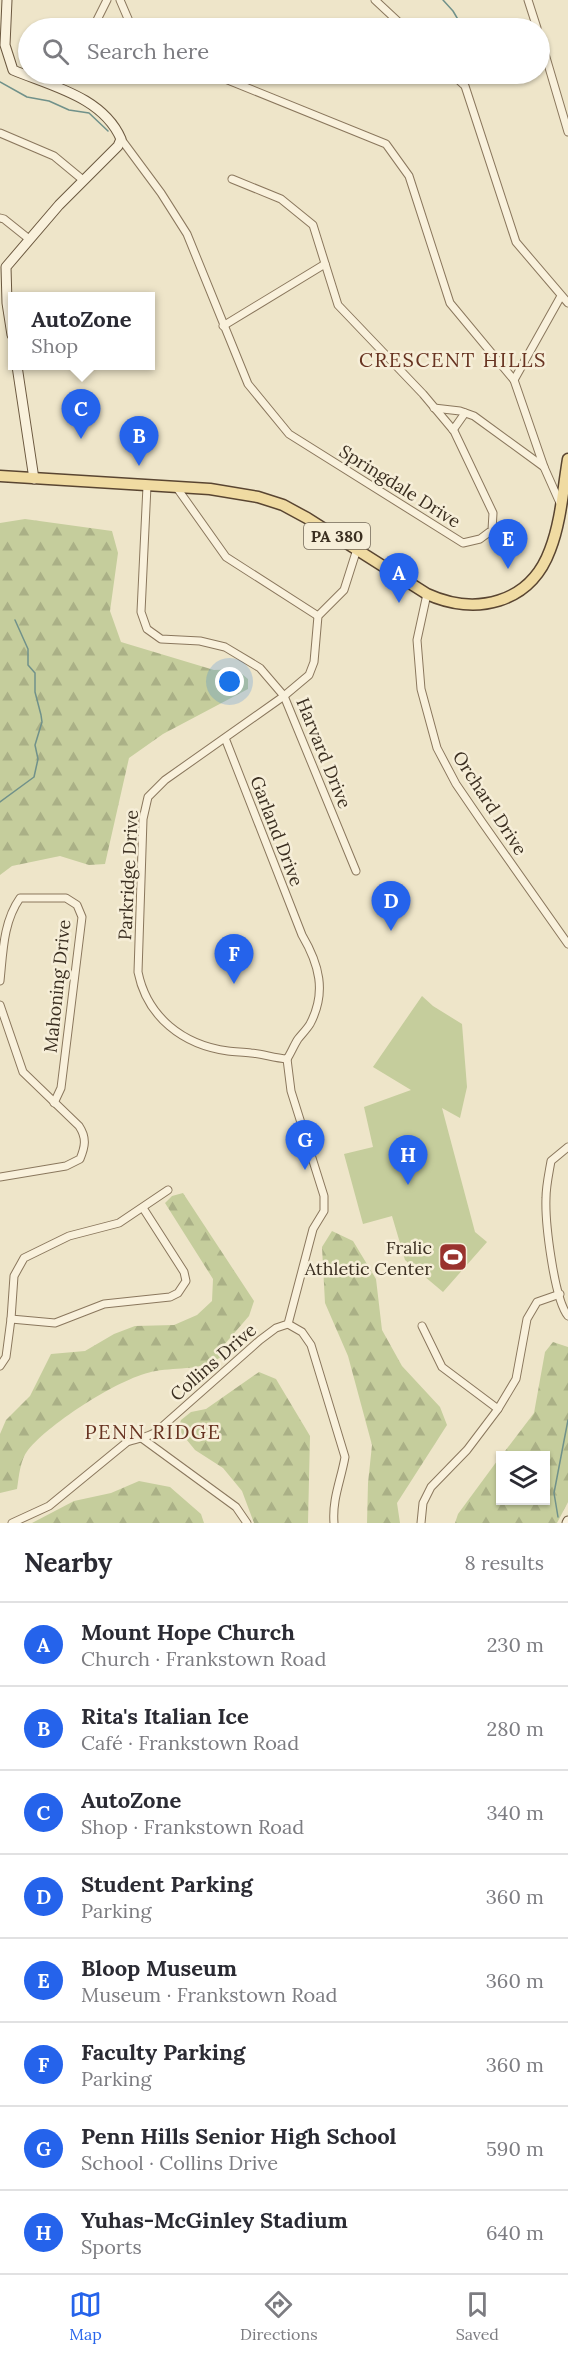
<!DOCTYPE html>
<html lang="en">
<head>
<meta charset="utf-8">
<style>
  :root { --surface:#fff; --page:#f2f2f3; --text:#2b2b33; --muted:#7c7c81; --line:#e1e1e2; --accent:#2563eb }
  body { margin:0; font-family:Lora,serif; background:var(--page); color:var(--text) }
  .controls { position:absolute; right:18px; bottom:18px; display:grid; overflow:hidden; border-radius:0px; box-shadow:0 2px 4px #0004 }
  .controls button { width:54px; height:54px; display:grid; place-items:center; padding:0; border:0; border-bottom:2px solid var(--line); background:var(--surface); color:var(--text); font:30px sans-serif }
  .you { position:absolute; left:230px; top:682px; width:21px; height:21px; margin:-15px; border:4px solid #fff; border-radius:50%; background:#1a73e8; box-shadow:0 0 0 9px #1a73e833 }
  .badge { display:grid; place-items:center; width:39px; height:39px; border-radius:50%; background:var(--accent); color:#fff; font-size:20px; font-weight:700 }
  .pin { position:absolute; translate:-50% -50px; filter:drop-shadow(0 2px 3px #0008) }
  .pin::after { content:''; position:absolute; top:32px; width:21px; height:18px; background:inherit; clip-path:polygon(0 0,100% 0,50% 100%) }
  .popup { position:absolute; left:8px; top:292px; width:147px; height:78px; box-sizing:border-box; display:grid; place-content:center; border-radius:0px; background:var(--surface); filter:drop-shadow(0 2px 4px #0005); font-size:20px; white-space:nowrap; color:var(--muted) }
  .popup b { font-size:22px; color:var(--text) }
  .popup::after { content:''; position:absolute; left:50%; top:100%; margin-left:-12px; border:12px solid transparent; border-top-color:var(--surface) }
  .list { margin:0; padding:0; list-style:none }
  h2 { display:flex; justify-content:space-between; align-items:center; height:78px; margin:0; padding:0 24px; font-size:26px }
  h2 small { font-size:20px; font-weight:400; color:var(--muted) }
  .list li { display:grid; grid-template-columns:39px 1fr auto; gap:18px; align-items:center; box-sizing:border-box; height:84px; padding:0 24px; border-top:2px solid var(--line) }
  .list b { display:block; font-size:22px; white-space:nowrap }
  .list p { margin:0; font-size:20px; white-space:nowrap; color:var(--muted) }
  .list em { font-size:20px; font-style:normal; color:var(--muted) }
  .icon { flex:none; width:33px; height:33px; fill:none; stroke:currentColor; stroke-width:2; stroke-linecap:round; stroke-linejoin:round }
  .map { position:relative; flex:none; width:568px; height:1523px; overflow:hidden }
  .search { position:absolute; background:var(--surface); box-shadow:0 2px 4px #0004; left:18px; right:18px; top:18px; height:66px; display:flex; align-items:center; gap:15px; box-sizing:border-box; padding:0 21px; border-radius:33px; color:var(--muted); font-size:22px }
  .sheet { height:750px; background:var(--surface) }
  nav { display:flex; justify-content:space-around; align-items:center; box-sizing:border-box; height:84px; border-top:2px solid var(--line); background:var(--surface); font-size:16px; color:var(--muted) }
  nav a { display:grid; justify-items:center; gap:3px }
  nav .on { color:var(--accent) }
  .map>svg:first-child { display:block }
  .forest { fill:url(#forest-firs) }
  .park { fill:#c5cd9c }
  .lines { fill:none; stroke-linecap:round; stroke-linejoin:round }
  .stream { stroke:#70918a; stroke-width:1.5 }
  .street-casing { stroke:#8a775d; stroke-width:9 }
  .secondary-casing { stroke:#6c5940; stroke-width:11 }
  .primary-casing { stroke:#594531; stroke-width:13 }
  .street { stroke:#f9f1dc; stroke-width:7 }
  .secondary { stroke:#f9f1dc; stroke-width:9 }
  .primary { stroke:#f0dba2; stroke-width:10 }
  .labels { text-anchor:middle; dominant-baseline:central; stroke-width:5; stroke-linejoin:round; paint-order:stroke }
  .shield { fill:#f6eed8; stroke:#736858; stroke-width:1.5 }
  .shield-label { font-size:16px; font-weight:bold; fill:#3b2f21 }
  .street-label { font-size:18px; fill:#3b2f21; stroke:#f6eed8 }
  .poi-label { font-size:18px; fill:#3b2f21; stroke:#f6eed8; text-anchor:end }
  .neighbourhood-label { font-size:20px; letter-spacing:1.5px; fill:#673321; stroke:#f6eed8 }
</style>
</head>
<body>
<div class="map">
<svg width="568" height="1523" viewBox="0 0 568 1523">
  <defs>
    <pattern id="forest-firs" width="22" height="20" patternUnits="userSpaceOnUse" patternTransform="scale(1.5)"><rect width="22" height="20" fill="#c5cd9c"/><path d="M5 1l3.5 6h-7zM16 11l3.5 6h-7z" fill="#aab086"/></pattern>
  </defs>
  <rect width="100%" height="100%" fill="#eee5c9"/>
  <g class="forest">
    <path d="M25,519L112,531L118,553L110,611L121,642L214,670L236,669L248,679V689L163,734L129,758L105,864L89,865L60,856L12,866L0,875V523Z"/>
    <path d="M183,1193L254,1301L249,1316L223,1346L222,1356C204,1371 178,1367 156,1371C122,1376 50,1423 28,1450C20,1460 19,1476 17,1489L0,1493V1434L6,1420L30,1396L51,1354L85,1351L114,1334L135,1326L174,1325L197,1315L212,1301L213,1279L165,1203L172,1196Z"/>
    <path d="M332,1231L353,1241L376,1279L382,1330L402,1366L440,1407L447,1425L397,1503L400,1523H367L368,1483L372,1445L348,1356L325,1303L322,1247Z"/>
    <path d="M553,1342L568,1347V1502L557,1523H455L458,1514L500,1457V1500H546V1456L502,1455L534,1413L545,1352Z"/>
    <path d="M259,1372L276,1379L310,1436L308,1523H254L242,1491L223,1468L195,1450L178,1429L181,1420L191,1412L206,1409Z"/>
    <path d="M139,1481L170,1487L201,1514L204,1523H32L74,1501L111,1493Z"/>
  </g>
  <path class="park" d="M422,996L433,1006L462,1024L467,1087L460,1118L442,1108L475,1232L487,1242L443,1292L405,1260L392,1216L363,1224L344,1154L373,1147L364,1107L411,1090L373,1067Z"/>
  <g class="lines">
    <g class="stream">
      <path d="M443,0L453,11L463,28"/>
      <path d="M0,82L27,97L49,101L69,110L89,113L108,131"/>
      <path d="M0,802L34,777L38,759L35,745L42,722L41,715L35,692V673L28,665V649L15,620"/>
      <path d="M558,1517L554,1493L568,1420"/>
    </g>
    <g class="street-casing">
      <g id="street">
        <path d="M120,0L132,28"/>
        <path d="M375,0L405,28"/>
        <path d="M528,0L537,28"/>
        <path d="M93,28L107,0"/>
        <path d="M540,37L568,132"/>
        <path d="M213,74L386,144L409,176L450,303L514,380L544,467"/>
        <path d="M452,74L465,86L516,242L568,303"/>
        <path d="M0,133L54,156L83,180"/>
        <path d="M121,139L161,193L187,234L248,384L289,434L463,543L480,539L492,530L493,513L454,431L423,394L338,305L313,225L281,199L232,179"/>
        <path d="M0,218L4,219L29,239"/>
        <path d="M223,326L325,264"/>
        <path d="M514,380L561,296"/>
        <path d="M434,408L460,411L474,416L544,467L560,503"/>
        <path d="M453,430L465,413"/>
        <path d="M147,486L141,612L147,629L161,639L200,641L225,647L260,668L284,696L356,871"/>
        <path d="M177,488L226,557L318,616"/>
        <path d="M427,594L417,640L421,689L437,748L456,784L482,822L568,944"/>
        <path d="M225,738L302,935C319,964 327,992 310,1024C307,1029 302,1034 298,1039C294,1045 291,1053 287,1059C274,1058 263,1054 251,1053C243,1052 235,1052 228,1051C183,1045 147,1017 138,972L143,819L148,797L165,780L284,696L309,675L314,662L318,616L344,590L357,549"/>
        <path d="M0,981C3,953 3,922 20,898H66L77,905L82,917L61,1088L54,1103"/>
        <path d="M0,1005L23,1072L79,1126C87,1138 85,1147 80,1159L66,1166L0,1177"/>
        <path d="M568,1147L551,1161C549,1173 546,1186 546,1198C545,1222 554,1299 568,1316"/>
        <path d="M11,1319L55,1323L104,1304L170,1297L178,1293L186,1281L184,1272L143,1208"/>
        <path d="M288,1324L302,1332L311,1345L345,1457C341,1480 332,1499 334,1523"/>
        <path d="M422,1326L442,1367L498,1409"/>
        <path d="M0,1366L6,1357L11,1319L14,1276L24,1258L69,1236L119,1223L168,1190"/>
        <path d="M143,1439L236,1507L247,1523"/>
        <path d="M12,1523L49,1506L127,1442C137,1438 146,1438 156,1432L260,1340L276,1328L288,1324L313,1229L324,1211V1196L291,1091L287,1059"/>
        <path d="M421,1523L423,1503L431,1487L467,1450L498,1409L516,1379L527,1319L537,1302L560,1294"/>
      </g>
    </g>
    <g class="secondary-casing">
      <g id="secondary">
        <path d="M7,0L5,45L13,70C51,86 103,97 121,139L118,146L59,205L6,267L7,303L12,335"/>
        <path d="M17,366L34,479"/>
        <path d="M567,1523L568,1521"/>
      </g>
    </g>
    <g class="primary-casing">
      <path id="primary" d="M0,476L210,489L258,497L283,505L307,518L427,594C475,616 530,604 550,550C561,522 563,489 568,459"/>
    </g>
    <use href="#street" class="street"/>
    <use href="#secondary" class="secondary"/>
    <use href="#primary" class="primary"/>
  </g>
  <defs>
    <g id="stadium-square" transform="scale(1.5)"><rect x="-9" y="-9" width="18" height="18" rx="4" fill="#99322e" stroke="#f6eed8"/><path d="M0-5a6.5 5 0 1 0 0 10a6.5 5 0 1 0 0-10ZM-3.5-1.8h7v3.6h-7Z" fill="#fff"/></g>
  </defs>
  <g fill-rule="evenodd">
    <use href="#stadium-square" x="453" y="1257"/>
  </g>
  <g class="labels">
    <rect class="shield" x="304" y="523" width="66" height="26" rx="4.5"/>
    <g class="shield-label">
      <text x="337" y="536">PA 380</text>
    </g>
    <g class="street-label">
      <text transform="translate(400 486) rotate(32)">Springdale Drive</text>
      <text transform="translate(324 753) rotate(68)">Harvard Drive</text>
      <text transform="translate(490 803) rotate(57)">Orchard Drive</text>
      <text transform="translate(277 831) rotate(69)">Garland Drive</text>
      <text transform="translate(128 875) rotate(-87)">Parkridge Drive</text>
      <text transform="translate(57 986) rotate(-84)">Mahoning Drive</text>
      <text transform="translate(213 1362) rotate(-41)">Collins Drive</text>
    </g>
    <g class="poi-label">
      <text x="432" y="1247">Fralic<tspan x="432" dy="21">Athletic Center</tspan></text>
    </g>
    <g class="neighbourhood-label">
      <text x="453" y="359">CRESCENT HILLS</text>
      <text x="153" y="1431">PENN RIDGE</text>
    </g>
  </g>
</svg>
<div class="controls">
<button><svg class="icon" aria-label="layers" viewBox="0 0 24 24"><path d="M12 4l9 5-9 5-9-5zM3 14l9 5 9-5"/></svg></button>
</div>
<div class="you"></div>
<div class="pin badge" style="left:399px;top:603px">A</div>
<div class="pin badge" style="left:139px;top:466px">B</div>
<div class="pin badge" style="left:81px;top:439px">C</div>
<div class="popup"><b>AutoZone</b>Shop</div>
<div class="pin badge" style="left:391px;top:931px">D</div>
<div class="pin badge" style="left:508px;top:569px">E</div>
<div class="pin badge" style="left:234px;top:984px">F</div>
<div class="pin badge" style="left:305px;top:1170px">G</div>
<div class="pin badge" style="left:408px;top:1185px">H</div>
<div class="search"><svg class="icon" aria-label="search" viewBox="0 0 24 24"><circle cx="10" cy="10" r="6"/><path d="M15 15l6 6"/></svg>Search here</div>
</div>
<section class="sheet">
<h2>Nearby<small>8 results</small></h2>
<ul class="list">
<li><span class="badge">A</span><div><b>Mount Hope Church</b><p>Church · Frankstown Road</p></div><em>230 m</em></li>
<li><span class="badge">B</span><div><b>Rita's Italian Ice</b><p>Café · Frankstown Road</p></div><em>280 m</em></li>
<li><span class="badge">C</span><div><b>AutoZone</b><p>Shop · Frankstown Road</p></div><em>340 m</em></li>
<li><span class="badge">D</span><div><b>Student Parking</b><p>Parking</p></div><em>360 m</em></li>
<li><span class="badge">E</span><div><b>Bloop Museum</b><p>Museum · Frankstown Road</p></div><em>360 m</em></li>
<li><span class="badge">F</span><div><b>Faculty Parking</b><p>Parking</p></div><em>360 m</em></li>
<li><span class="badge">G</span><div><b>Penn Hills Senior High School</b><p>School · Collins Drive</p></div><em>590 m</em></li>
<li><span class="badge">H</span><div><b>Yuhas-McGinley Stadium</b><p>Sports</p></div><em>640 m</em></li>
</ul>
</section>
<nav>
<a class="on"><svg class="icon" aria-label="map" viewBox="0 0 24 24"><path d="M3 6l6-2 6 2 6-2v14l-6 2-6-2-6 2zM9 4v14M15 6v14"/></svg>Map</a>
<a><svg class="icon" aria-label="directions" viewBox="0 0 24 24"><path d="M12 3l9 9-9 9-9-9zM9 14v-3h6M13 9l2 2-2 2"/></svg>Directions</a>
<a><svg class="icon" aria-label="saved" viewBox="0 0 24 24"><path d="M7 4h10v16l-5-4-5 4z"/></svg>Saved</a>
</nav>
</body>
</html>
